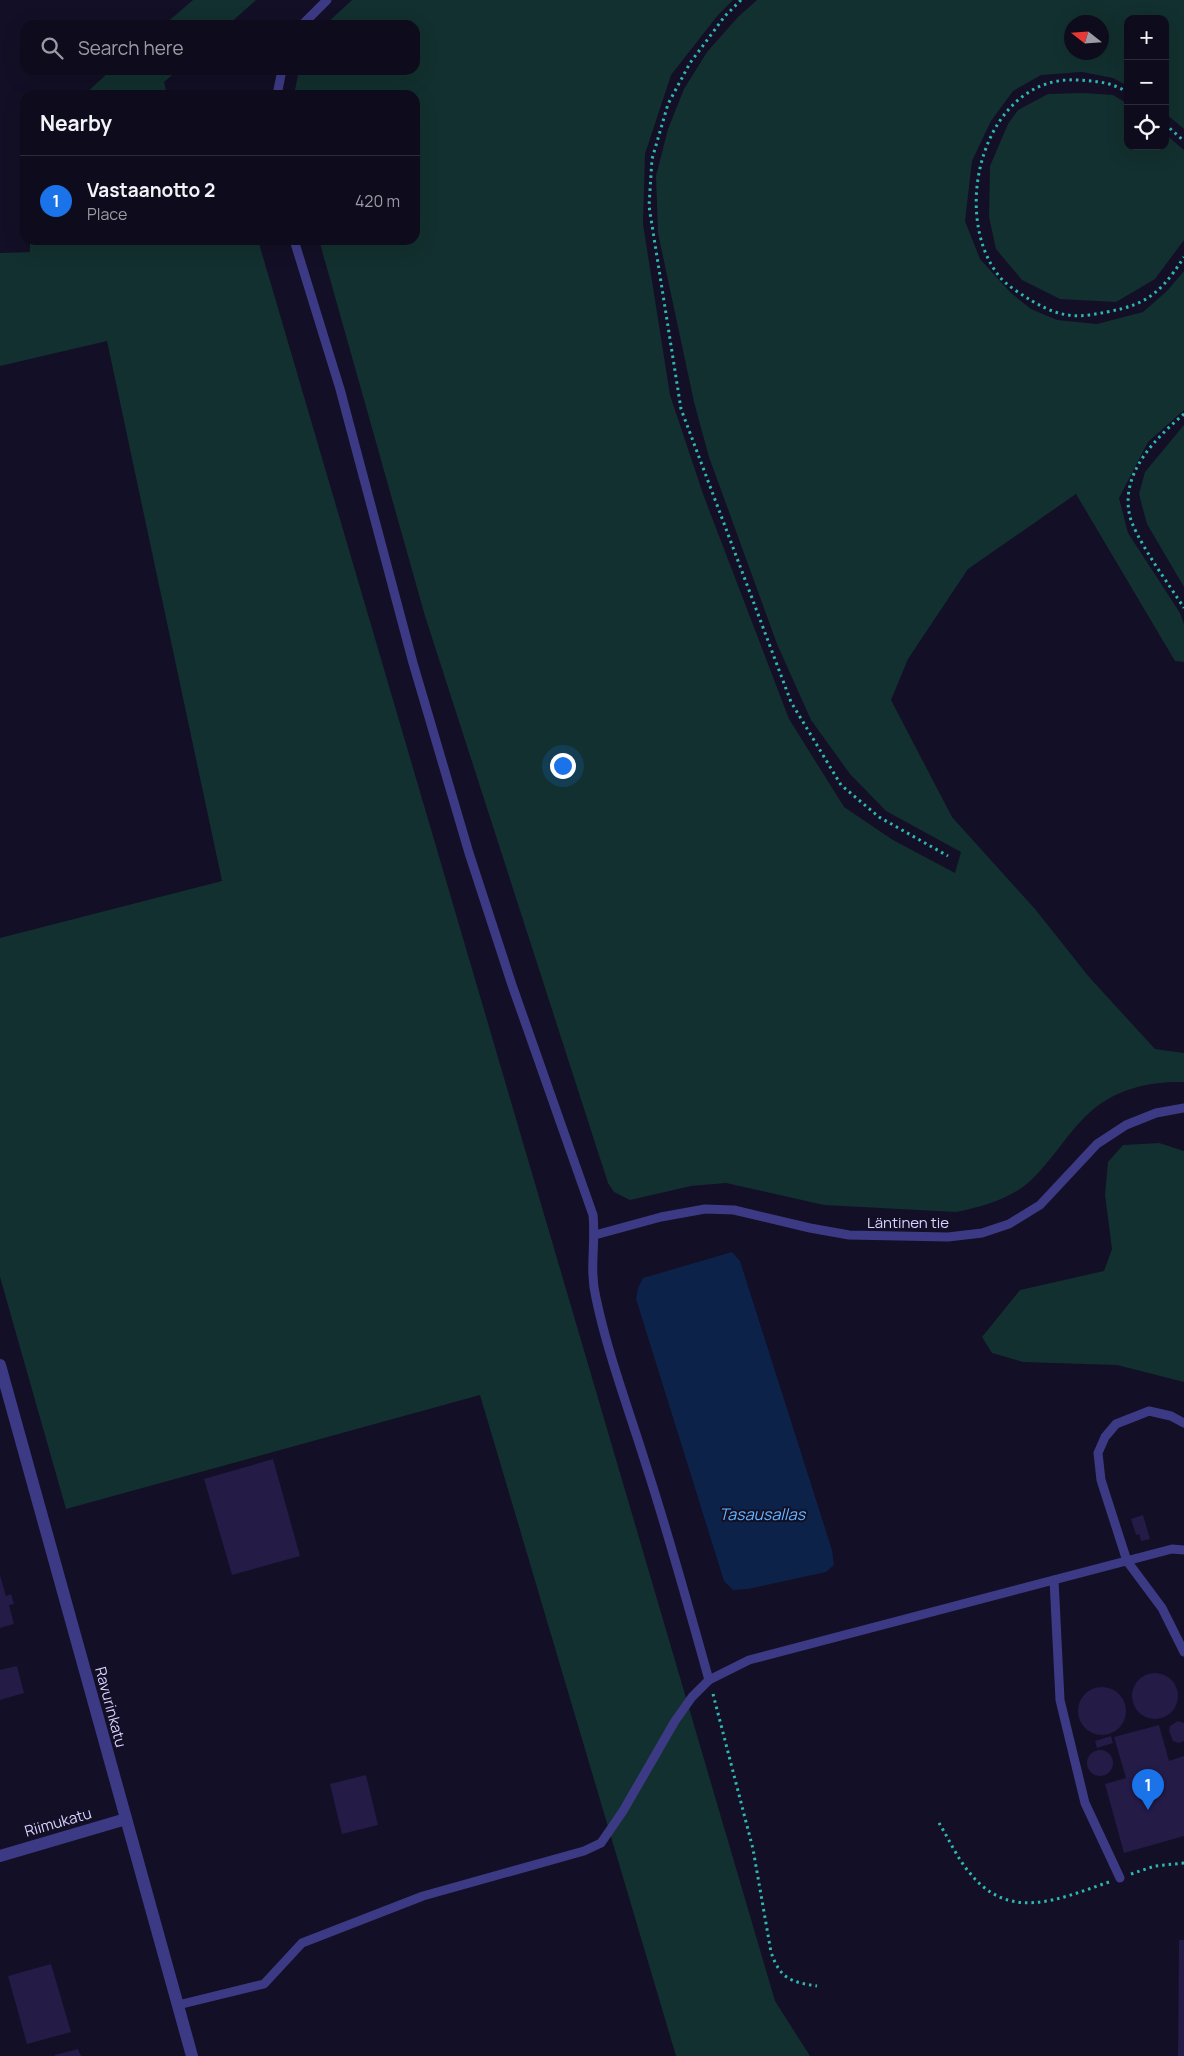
<!DOCTYPE html>
<html lang="en">
<head>
<meta charset="utf-8">
<style>
  :root { --surface:#0e0b1c; --page:#171425; --text:#f1f3f6; --muted:#9b9ba3; --line:#2e2b3b; --accent:#1a73e8 }
  body { margin:0; font-family:Manrope,sans-serif; background:var(--page); color:var(--text) }
  .controls { position:absolute; right:15px; top:15px; display:grid; overflow:hidden; border-radius:10px; box-shadow:0 5px 20px #0002 }
  .controls button { width:45px; height:45px; display:grid; place-items:center; padding:0; border:0; border-bottom:1px solid var(--line); background:var(--surface); color:var(--text); font:25px sans-serif }
  .compass { position:absolute; left:1064px; top:15px; width:45px; height:45px; border-radius:50%; background:var(--surface); box-shadow:0 5px 20px #0002; rotate:287deg }
  .you { position:absolute; left:562px; top:765px; width:18px; height:18px; margin:-12px; border:4px solid #fff; border-radius:50%; background:#1a73e8; box-shadow:0 0 0 8px #1a73e833 }
  .badge { display:grid; place-items:center; width:32px; height:32px; border-radius:50%; background:var(--accent); color:#fff; font-size:16px; font-weight:700 }
  .pin { position:absolute; translate:-50% -41px; filter:drop-shadow(0 1px 2px #0008) }
  .pin::after { content:''; position:absolute; top:26px; width:18px; height:15px; background:inherit; clip-path:polygon(0 0,100% 0,50% 100%) }
  .list { margin:0; padding:0; list-style:none }
  h2 { display:flex; justify-content:space-between; align-items:center; height:65px; margin:0; padding:0 20px; font-size:21px }
  h2 small { font-size:16px; font-weight:400; color:var(--muted) }
  .list li { display:grid; grid-template-columns:32px 1fr auto; gap:15px; align-items:center; box-sizing:border-box; height:90px; padding:0 20px; border-top:1px solid var(--line) }
  .list b { display:block; font-size:19px; white-space:nowrap }
  .list p { margin:0; font-size:16px; white-space:nowrap; color:var(--muted) }
  .list em { font-size:16px; font-style:normal; color:var(--muted) }
  .icon { flex:none; width:28px; height:28px; fill:none; stroke:currentColor; stroke-width:2; stroke-linecap:round; stroke-linejoin:round }
  .map { position:relative; flex:none; width:1184px; height:2056px; overflow:hidden }
  .search { position:absolute; background:var(--surface); box-shadow:0 5px 20px #0002; left:20px; top:20px; width:400px; height:55px; display:flex; align-items:center; gap:12px; box-sizing:border-box; padding:0 18px; border-radius:15px; color:var(--muted); font-size:19px }
  .panel { position:absolute; background:var(--surface); box-shadow:0 5px 20px #0002; left:20px; top:90px; width:400px; height:155px; border-radius:15px }
  .map>svg:first-child { display:block }
  .green { fill:#12302f; fill-rule:evenodd }
  .water { fill:#0c2248 }
  .building { fill:#241b47 }
  .lines { fill:none; stroke-linecap:round; stroke-linejoin:round }
  .path { stroke:#2fb8b0; stroke-width:3; stroke-dasharray:2.5 4; stroke-linecap:butt }
  .service { stroke:#3d3a85; stroke-width:9 }
  .minor { stroke:#3d3a85; stroke-width:12 }
  .labels { text-anchor:middle; dominant-baseline:central; stroke-width:4; stroke-linejoin:round; paint-order:stroke }
  .street-label { font-size:15px; fill:#d9d4ff; stroke:#130f26 }
  .water-label { font-size:16px; font-style:italic; fill:#62b6ff; stroke:#130f26 }
</style>
</head>
<body>
<div class="map">
<svg width="1184" height="2056" viewBox="0 0 1184 2056">
  <rect width="100%" height="100%" fill="#130f26"/>
  <g class="green">
    <path d="M193,0H256L228,25H164Z"/>
    <path d="M352,0H733L718,15L671,75L645,154L643,224L670,395L703,494L789,719L844,807L893,840L955,873L961,852L886,811L850,774L811,720L777,644L709,457L694,402L658,233L656,176L668,129L684,89L707,52L738,17L757,0H1184V129L1165,113V19H1128V86L1113,78L1082,72L1041,75L1013,91L991,121L972,161L965,221L980,259L1011,293L1031,309L1057,320L1097,324L1143,312L1167,291L1184,271V410L1148,442L1119,498L1128,533L1180,613L1184,624V662L1175,661L1076,494L968,569L908,659L891,700L952,817L1035,909L1089,977L1155,1049L1184,1053V1082C1145,1081 1108,1091 1081,1121C1063,1140 1049,1164 1029,1182C1010,1199 980,1207 956,1212L824,1205L726,1183L691,1186L630,1200L614,1192L608,1183L425,616L319,240H415V95H294L299,70H415V25H325ZM1072,22H1102V52H1072Z"/>
    <path d="M111,70H178L164,82L167,95H84Z"/>
    <path d="M1084,93L1113,95L1128,104V146H1165V134L1184,150V240L1155,279L1116,302L1060,299L1022,280L996,249L989,217L990,166L1008,124L1018,110L1048,94Z"/>
    <path d="M30,240H258L775,2001L810,2056H676L480,1395L66,1509L0,1277V938L222,881L107,341L0,366V253L30,252Z"/>
    <path d="M1184,425V587L1147,524L1139,494L1145,472Z"/>
    <path d="M1159,1143L1184,1151V1382L1117,1365L1023,1362L992,1353L982,1337L1020,1290L1104,1271L1112,1249L1105,1195L1108,1162L1123,1145Z"/>
  </g>
  <path class="water" d="M732,1252L740,1261L832,1550L834,1565L826,1572L748,1589L733,1590L724,1581L636,1299L638,1288L643,1278Z"/>
  <g class="building">
    <path d="M273,1459L300,1556L232,1575L204,1479Z"/>
    <path d="M1143,1515L1150,1539L1141,1541L1139,1534L1136,1535L1131,1519Z"/>
    <path d="M0,1575L6,1596L11,1594L14,1604L9,1605L14,1624L0,1628Z"/>
    <path d="M17,1666L24,1693L0,1700V1670Z"/>
    <circle cx="1155" cy="1696" r="23"/>
    <circle cx="1102" cy="1711" r="24"/>
    <path d="M1178,1721L1184,1723V1741L1179,1743L1173,1741L1169,1731L1170,1726Z"/>
    <path d="M1159,1725L1169,1761L1184,1756V1836L1124,1853L1105,1784L1126,1778L1114,1737Z"/>
    <path d="M1111,1736L1113,1743L1097,1748L1095,1741Z"/>
    <circle cx="1100" cy="1763" r="13"/>
    <path d="M366,1775L378,1825L342,1834L330,1784Z"/>
    <path d="M1179,1940H1184V2056H1178Z"/>
    <path d="M51,1964L71,2032L27,2044L8,1976Z"/>
    <path d="M78,2049L81,2056H55V2055Z"/>
  </g>
  <g class="lines">
    <g class="path">
      <path d="M741,0L725,16L690,63L668,104L652,159L649,206L681,409L791,702L841,785L879,817L948,856"/>
      <path d="M1128,93C1113,82 1095,81 1077,80C984,75 949,213 999,276C1007,286 1021,294 1032,301C1051,312 1067,318 1089,315C1140,307 1156,301 1184,257"/>
      <path d="M1165,124L1184,141"/>
      <path d="M1184,414C1156,438 1122,471 1129,512C1132,535 1171,587 1184,608"/>
      <path d="M713,1694L753,1849L771,1952C780,1979 791,1982 817,1986"/>
      <path d="M939,1823C949,1839 957,1858 969,1872C1009,1923 1059,1899 1109,1882"/>
      <path d="M1131,1874L1155,1866L1184,1863"/>
    </g>
    <g class="service">
      <path d="M302,25L327,0"/>
      <path d="M277,95L282,70"/>
      <path d="M294,240L340,389L413,663L469,853L512,985L593,1215C596,1243 589,1270 596,1298C608,1355 629,1410 646,1465C669,1536 689,1608 709,1680"/>
      <path d="M595,1235L661,1217L705,1209L734,1210L810,1228L849,1235L948,1237L982,1233L1009,1224L1040,1205L1097,1144L1126,1125L1156,1113L1184,1108"/>
      <path d="M1184,1423L1171,1416L1149,1411L1116,1424L1105,1437L1098,1453L1101,1480L1127,1561L1162,1608L1184,1652"/>
      <path d="M1054,1580L1060,1700L1085,1803L1120,1878"/>
      <path d="M178,2005L264,1984L302,1943L423,1896L584,1851L601,1843L623,1811L675,1721L692,1697L709,1680L749,1660L1172,1549L1184,1550"/>
    </g>
    <g class="minor">
      <path d="M0,1365L192,2056"/>
      <path d="M0,1856L126,1819"/>
    </g>
  </g>
  <g class="labels">
    <g class="street-label">
      <text x="908" y="1222">Läntinen tie</text>
      <text transform="translate(111 1707) rotate(75)">Ravurinkatu</text>
      <text transform="translate(58 1822) rotate(-16)">Riimukatu</text>
    </g>
    <g class="water-label">
      <text x="762" y="1514">Tasausallas</text>
    </g>
  </g>
</svg>
<div class="controls">
<button>+</button>
<button>−</button>
<button><svg class="icon" aria-label="locate" viewBox="0 0 24 24"><circle cx="12" cy="12" r="6"/><path d="M12 2v4M12 18v4M2 12h4M18 12h4"/></svg></button>
</div>
<svg class="compass" viewBox="-18 -18 36 36"><path d="M0-13l5 13h-10z" fill="#e53935"/><path d="M0 13l5-13h-10z" fill="#9b9ba3"/></svg>
<div class="you"></div>
<div class="pin badge" style="left:1148px;top:1810px">1</div>
<div class="search"><svg class="icon" aria-label="search" viewBox="0 0 24 24"><circle cx="10" cy="10" r="6"/><path d="M15 15l6 6"/></svg>Search here</div>
<section class="panel">
<h2>Nearby<small></small></h2>
<ul class="list">
<li><span class="badge">1</span><div><b>Vastaanotto 2</b><p>Place</p></div><em>420 m</em></li>
</ul>
</section>
</div>
</body>
</html>
